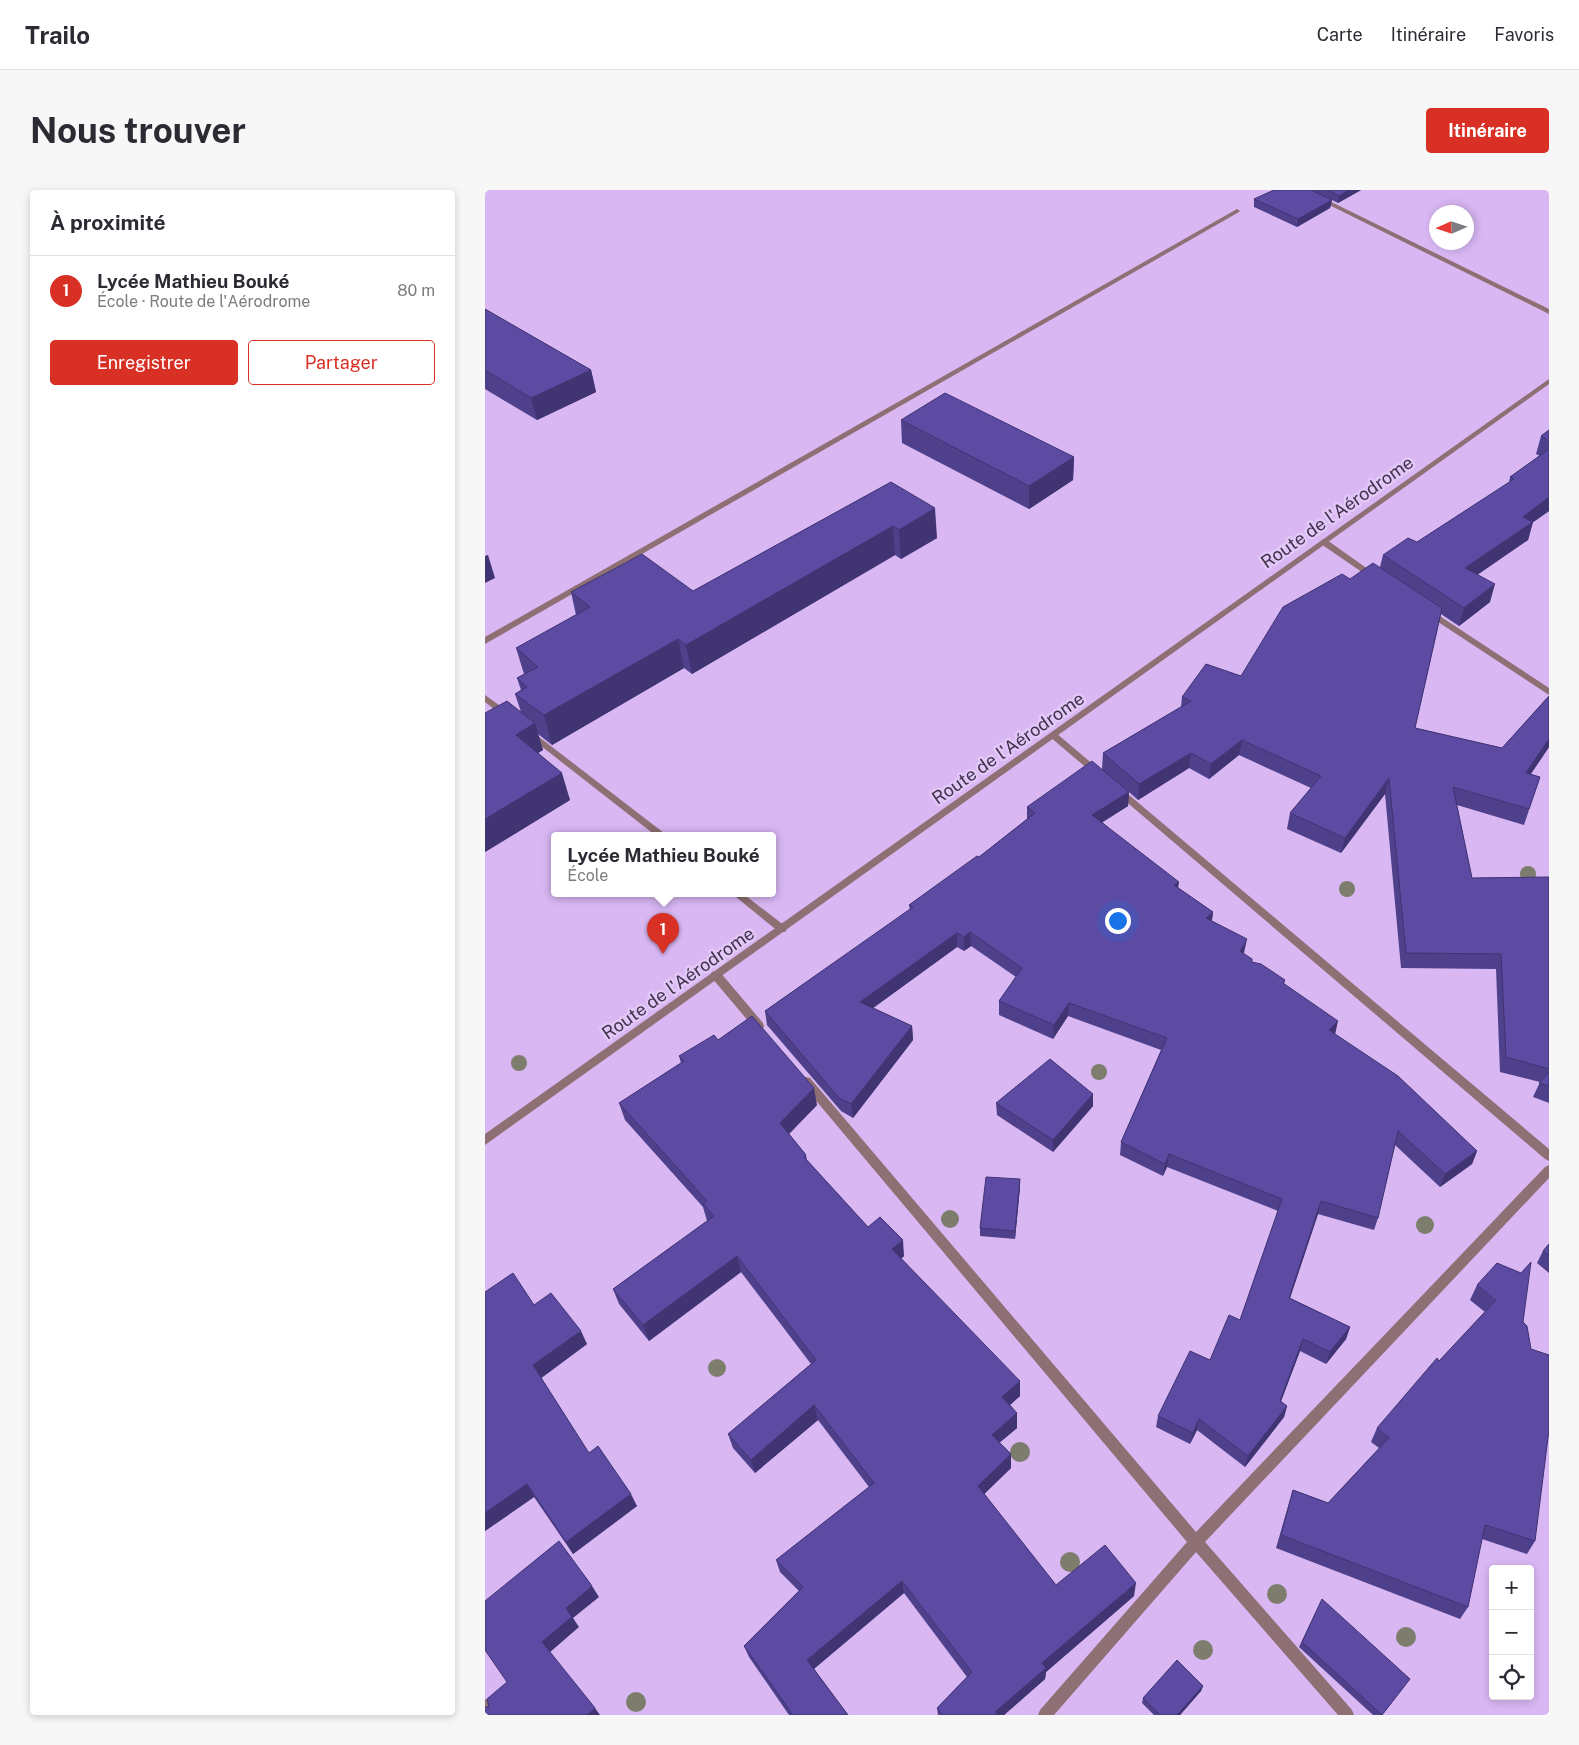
<!DOCTYPE html>
<html lang="fr">
<head>
<meta charset="utf-8">
<style>
  :root { --surface:#fff; --page:#f7f7f7; --text:#2b2b33; --muted:#7c7c81; --line:#e1e1e2; --accent:#d93025 }
  body { margin:0; font-family:"Public Sans",sans-serif; background:var(--page); color:var(--text) }
  .controls { position:absolute; right:15px; bottom:15px; display:grid; overflow:hidden; border-radius:5px; box-shadow:0 2px 8px #0003 }
  .controls button { width:45px; height:45px; display:grid; place-items:center; padding:0; border:0; border-bottom:1px solid var(--line); background:var(--surface); color:var(--text); font:25px sans-serif }
  .compass { position:absolute; left:944px; top:15px; width:45px; height:45px; border-radius:50%; background:var(--surface); box-shadow:0 2px 8px #0003; rotate:267deg }
  .you { position:absolute; left:632px; top:730px; width:18px; height:18px; margin:-12px; border:4px solid #fff; border-radius:50%; background:#1a73e8; box-shadow:0 0 0 8px #1a73e833 }
  .badge { display:grid; place-items:center; width:32px; height:32px; border-radius:50%; background:var(--accent); color:#fff; font-size:16px; font-weight:700 }
  .pin { position:absolute; translate:-50% -41px; filter:drop-shadow(0 1px 2px #0008) }
  .pin::after { content:''; position:absolute; top:26px; width:18px; height:15px; background:inherit; clip-path:polygon(0 0,100% 0,50% 100%) }
  .popup { position:absolute; left:66px; top:642px; width:225px; height:65px; box-sizing:border-box; display:grid; place-content:center; border-radius:5px; background:var(--surface); filter:drop-shadow(0 1px 4px #0005); font-size:16px; white-space:nowrap; color:var(--muted) }
  .popup b { font-size:19px; color:var(--text) }
  .popup::after { content:''; position:absolute; left:50%; top:100%; margin-left:-10px; border:10px solid transparent; border-top-color:var(--surface) }
  .list { margin:0; padding:0; list-style:none }
  h2 { display:flex; justify-content:space-between; align-items:center; height:65px; margin:0; padding:0 20px; font-size:21px }
  h2 small { font-size:16px; font-weight:400; color:var(--muted) }
  .list li { display:grid; grid-template-columns:32px 1fr auto; gap:15px; align-items:center; box-sizing:border-box; height:70px; padding:0 20px; border-top:1px solid var(--line) }
  .list b { display:block; font-size:19px; white-space:nowrap }
  .list p { margin:0; font-size:16px; white-space:nowrap; color:var(--muted) }
  .list em { font-size:16px; font-style:normal; color:var(--muted) }
  .actions { display:flex; gap:10px; padding:15px 20px }
  .actions a { flex:1; padding:11px 0; border:1px solid var(--accent); border-radius:5px; text-align:center; font-size:18px; color:var(--accent) }
  .actions .main { background:var(--accent); color:#fff }
  .icon { flex:none; width:28px; height:28px; fill:none; stroke:currentColor; stroke-width:2; stroke-linecap:round; stroke-linejoin:round }
  .map { position:relative; flex:none; width:1064px; height:1525px; overflow:hidden; border-radius:5px }
  header { display:flex; align-items:center; gap:30px; box-sizing:border-box; height:70px; padding:0 25px; background:var(--surface); border-bottom:1px solid var(--line) }
  header strong { font-size:24px }
  nav { display:flex; gap:28px; margin-inline-start:auto; font-size:18px }
  .intro { display:flex; align-items:center; justify-content:space-between; box-sizing:border-box; height:120px; padding:0 30px }
  h1 { margin:0; font-size:35px }
  .button { padding:12px 22px; border-radius:5px; background:var(--accent); color:#fff; font-size:18px; font-weight:700 }
  main { display:flex; gap:30px; padding:0 30px }
  aside { flex:1; background:var(--surface); border-radius:5px; box-shadow:0 2px 8px #0003 }
  .map>svg:first-child { display:block }
  .lines { fill:none; stroke-linecap:round; stroke-linejoin:round }
  .service { fill:#8e6f73; fill-rule:evenodd }
  .minor { fill:#8e6f73; fill-rule:evenodd }
  .tertiary { fill:#8e6f73; fill-rule:evenodd }
  .tree { fill:#7d7d6e }
  .wall { fill:#4f408c }
  .shaded-wall { fill:#403472 }
  .building { fill:#5c4aa3; stroke:#403472 }
  .labels { text-anchor:middle; dominant-baseline:central; stroke-width:5; stroke-linejoin:round; paint-order:stroke }
  .street-label { font-size:18px; fill:#3f324a; stroke:#e2c7f8 }
</style>
</head>
<body>
<header>
<strong>Trailo</strong>
<nav><a>Carte</a><a>Itinéraire</a><a>Favoris</a></nav>
</header>
<div class="intro"><h1>Nous trouver</h1><a class="button">Itinéraire</a></div>
<main>
<aside>
<h2>À proximité<small></small></h2>
<ul class="list">
<li><span class="badge">1</span><div><b>Lycée Mathieu Bouké</b><p>École · Route de l'Aérodrome</p></div><em>80 m</em></li>
</ul>
<div class="actions"><a class="main">Enregistrer</a><a>Partager</a></div>
</aside>
<div class="map">
<svg width="1064" height="1525" viewBox="0 0 1064 1525">
  <rect width="100%" height="100%" fill="#d8b7f3"/>
  <g class="lines">
    <path class="service" d="M752,19L755,21L754,22L0,454V447Z"/>
    <g class="minor">
      <path d="M836,350H842L894,387L890,389H887L836,354Z"/>
      <path d="M944,419L1064,498V505L941,424L940,422Z"/>
      <path d="M0,505L25,523L26,525L25,527H19L0,512Z"/>
      <path d="M45,540L179,643L181,645H170L42,545L41,543L42,541Z"/>
      <path d="M568,542L571,543L616,581L618,583L616,585H610L565,547L564,545Z"/>
      <path d="M634,598L637,599L1064,959V971L1060,969L631,603L629,601L631,599Z"/>
      <path d="M246,703H257L300,736L302,739L300,742H294Z"/>
      <path d="M231,781L235,782L278,833L279,836L278,839H270L227,788L226,785L227,782Z"/>
      <path d="M321,887L325,888L711,1342L1060,977L1064,975V988L720,1352L867,1520L869,1525H853L711,1362L569,1525H553L555,1520L702,1352L317,894L316,891L317,888Z"/>
      <path d="M0,1509L5,1511L12,1525H0Z"/>
    </g>
    <g class="tertiary">
      <path d="M814,0H822L1064,119V124Z"/>
      <path d="M1064,189V194L0,955V944Z"/>
    </g>
  </g>
  <g class="tree">
    <circle cx="1043" cy="684" r="8"/>
    <circle cx="862" cy="699" r="8"/>
    <circle cx="34" cy="873" r="8"/>
    <circle cx="614" cy="882" r="8"/>
    <circle cx="465" cy="1029" r="9"/>
    <circle cx="940" cy="1035" r="9"/>
    <circle cx="232" cy="1178" r="9"/>
    <circle cx="535" cy="1262" r="10"/>
    <circle cx="585" cy="1372" r="10"/>
    <circle cx="792" cy="1404" r="10"/>
    <circle cx="921" cy="1447" r="10"/>
    <circle cx="718" cy="1460" r="10"/>
    <circle cx="151" cy="1512" r="10"/>
  </g>
  <g class="wall">
    <path d="M789,0H876L853,13L847,10L845,18L812,37L769,17V9Z"/>
    <path d="M0,119L106,180L111,202L52,230L0,199Z"/>
    <path d="M416,230L589,267L588,290L544,319L417,253Z"/>
    <path d="M1064,240V321L1048,332L1043,350L992,385L1005,412L974,436L956,424L930,538L1017,558L1064,506V557L1046,584L1055,587L1039,635L972,615L987,688L1064,687V913L1048,907L1055,892L1015,882L1011,779L916,778L900,604L856,663L802,639L805,623L826,598L754,565L724,589L704,578L653,610L644,602L643,616L617,632L693,698L728,722L727,731L759,763V764L767,772L800,790L799,794L850,844L992,961L987,974L955,997L910,955L893,1028L889,1040L833,1024L805,1108L865,1137L861,1149L841,1174L815,1161L796,1211L802,1216L799,1227L760,1277L712,1240L705,1254L671,1237L673,1226L725,1170L755,1130L793,1021L682,977L678,986L635,965L636,952L676,860L583,826L568,849L514,825V811L531,787L486,756L479,761L472,757L388,818L427,836L428,850L368,928L356,921L282,835L280,821L425,720L424,715L494,667L542,629V617L617,579L618,563L696,517L697,507L756,486L865,389L895,377L898,365L932,352L1024,293L1025,287L1055,266L1051,264L1056,246Z"/>
    <path d="M406,292L452,348L416,369L410,365L207,484L199,478L67,555L53,544L58,560L53,563L85,610L0,662L36,522L30,504L36,500L32,488L39,484L31,458L91,425L86,402L208,401Z"/>
    <path d="M233,850L332,915L304,944L321,965L322,970L383,1037L419,1066L416,1069L535,1206L525,1215L532,1223V1238L514,1253L526,1278L499,1304L571,1395L649,1406L561,1482L560,1489L519,1525H453L452,1518L482,1487L419,1403L329,1479L363,1525H304L264,1467L259,1456L314,1401L295,1382L291,1370L384,1297L333,1230L270,1283L248,1258L243,1244L326,1174L256,1082L164,1151L134,1114L128,1099L222,1031L218,1017L140,930L134,913L196,873L194,866Z"/>
    <path d="M608,904V916L568,962L512,925L511,913Z"/>
    <path d="M535,989V997L530,1049L495,1046V1038Z"/>
    <path d="M1064,1054V1083L1052,1073L1058,1061Z"/>
    <path d="M992,1095L1038,1132L1050,1351L1042,1364L997,1349L983,1417L975,1429L791,1358L804,1313L808,1300L843,1313L894,1258L886,1252L892,1238L1000,1122L985,1110Z"/>
    <path d="M0,1102L49,1115L102,1154L56,1188L104,1263L152,1316L88,1364L49,1307L0,1341Z"/>
    <path d="M837,1409L921,1494L897,1525H888L814,1457Z"/>
    <path d="M718,1496L716,1501L695,1525H669L657,1513L658,1508Z"/>
  </g>
  <g class="shaded-wall">
    <path d="M864,0H876L853,13L854,6Z"/>
    <path d="M847,10L845,18L812,37L813,29Z"/>
    <path d="M106,180L111,202L52,230L46,208Z"/>
    <path d="M589,267L588,290L544,319V296Z"/>
    <path d="M1064,307V321L1047,333L1048,332L1043,350L976,396L980,378L1038,327Z"/>
    <path d="M450,318L452,348L416,369L414,340Z"/>
    <path d="M408,336L410,365L207,484L201,455Z"/>
    <path d="M3,365L10,388L0,393V366Z"/>
    <path d="M1010,394L1005,412L974,436L979,418Z"/>
    <path d="M193,449L199,478L67,555L59,525Z"/>
    <path d="M50,533L58,560L39,572L31,545Z"/>
    <path d="M1064,549V557L1036,598L1041,583Z"/>
    <path d="M757,550L754,565L724,589L726,574Z"/>
    <path d="M706,563L704,578L653,610L654,594Z"/>
    <path d="M77,583L85,610L0,662V629Z"/>
    <path d="M904,588L900,604L856,663L860,648Z"/>
    <path d="M644,602L643,616L607,639V625Z"/>
    <path d="M694,692L692,706L689,695Z"/>
    <path d="M728,722L726,736L721,728Z"/>
    <path d="M485,742L486,756L479,761V747Z"/>
    <path d="M472,743V757L377,826L375,812Z"/>
    <path d="M762,749L759,763L753,775L755,761Z"/>
    <path d="M584,813L583,826L568,849L569,835Z"/>
    <path d="M853,831L850,845L844,840Z"/>
    <path d="M427,836L428,850L368,928L366,914Z"/>
    <path d="M329,898L332,915L299,949L295,933Z"/>
    <path d="M608,904V916L568,962V950Z"/>
    <path d="M992,961L987,974L955,997L960,984Z"/>
    <path d="M684,964L682,977L678,986L680,974Z"/>
    <path d="M535,989V997L530,1049V1041Z"/>
    <path d="M836,1011L833,1024L801,1120L804,1108Z"/>
    <path d="M418,1050L419,1066L409,1075L407,1059Z"/>
    <path d="M252,1066L256,1082L164,1151L158,1135Z"/>
    <path d="M865,1137L861,1149L841,1174L845,1162Z"/>
    <path d="M96,1141L102,1154L55,1189L48,1175Z"/>
    <path d="M818,1149L815,1161L792,1222L795,1211Z"/>
    <path d="M535,1191V1206L517,1222V1207Z"/>
    <path d="M329,1215L333,1230L270,1283L266,1270Z"/>
    <path d="M802,1216L799,1227L760,1277L763,1266Z"/>
    <path d="M532,1223V1238L507,1259V1245Z"/>
    <path d="M714,1229L712,1240L705,1254L708,1243Z"/>
    <path d="M526,1264V1278L493,1310V1296Z"/>
    <path d="M42,1294L49,1307L0,1341V1323Z"/>
    <path d="M146,1304L152,1316L88,1364L81,1352Z"/>
    <path d="M417,1391L419,1403L326,1481L322,1470Z"/>
    <path d="M651,1393L649,1406L561,1482L560,1489L519,1525H510V1522L557,1473Z"/>
    <path d="M107,1396L114,1407L88,1428L94,1437L64,1463L57,1452L81,1418Z"/>
    <path d="M718,1496L716,1501L695,1525H692Z"/>
    <path d="M110,1518L115,1525H102Z"/>
  </g>
  <g class="building">
    <path d="M789,0H826L847,10L813,29L769,9Z"/>
    <path d="M843,0H864L854,6Z"/>
    <path d="M0,119L106,180L46,208L0,180Z"/>
    <path d="M460,203L589,267L544,296L416,230Z"/>
    <path d="M1064,240V251L1056,246Z"/>
    <path d="M1064,259V307L1038,327L1048,332L980,378L1010,394L979,418L898,365L923,348L932,352L1029,289L1025,287Z"/>
    <path d="M406,292L450,318L414,340L408,336L201,455L193,449L59,525L30,504L42,497L32,488L53,477L31,458L105,417L86,402L157,364L208,401Z"/>
    <path d="M888,373L957,418L930,538L1017,558L1064,506V549L1041,583L1055,587L1044,619L968,597L987,688L1064,687V879L1021,867L1016,764L921,763L904,588L860,648L805,623L836,586L757,550L726,574L706,563L654,594L618,563L706,511L697,507L721,474L756,486L798,417L857,384L865,389Z"/>
    <path d="M22,511L50,533L31,545L77,583L0,629V523Z"/>
    <path d="M607,571L644,602L607,625L694,692L689,695L728,722L721,728L762,749L755,761L767,769V772L776,774L800,790L798,793L853,831L844,840L913,886L992,961L960,984L913,941L893,1028L836,1011L804,1108L865,1137L845,1162L818,1149L795,1211L802,1216L763,1266L714,1229L708,1243L673,1226L705,1161L725,1170L744,1125L755,1130L797,1009L684,964L680,974L636,952L682,848L584,813L569,835L514,811L537,778L485,742L479,747L472,743L375,812L427,836L366,914L354,908L280,821L428,717L424,715L492,666L494,667L550,623L542,617Z"/>
    <path d="M267,826L329,898L295,933L321,965L319,967L383,1037L395,1027L418,1050L407,1059L535,1191L517,1207L532,1223L507,1245L526,1264L493,1296L571,1395L620,1355L651,1393L557,1473L561,1478L510,1522L513,1525H458L452,1518L487,1482L417,1391L322,1470L363,1525H308L259,1456L318,1397L291,1370L389,1293L329,1215L266,1270L243,1244L331,1170L252,1066L158,1135L128,1099L229,1026L218,1014L222,1011L134,913L199,871L194,866L229,845L233,850Z"/>
    <path d="M565,869L608,904L568,950L511,913Z"/>
    <path d="M1064,882V896L1054,893Z"/>
    <path d="M501,987L535,989L530,1041L495,1038Z"/>
    <path d="M1064,1054V1065L1058,1061Z"/>
    <path d="M1046,1072L1038,1132L1042,1136L1046,1159L1064,1165V1240L1050,1351L1000,1335L983,1417L796,1345L808,1300L843,1313L904,1248L892,1238L952,1168L954,1171L1011,1110L992,1095L1012,1073L1036,1083Z"/>
    <path d="M28,1083L49,1115L66,1103L96,1141L48,1175L104,1263L113,1256L146,1304L81,1352L42,1294L0,1323V1102Z"/>
    <path d="M74,1351L107,1396L81,1418L87,1427L57,1452L110,1518L102,1525H2L0,1523V1517H4L2,1509L22,1492L0,1460V1411Z"/>
    <path d="M837,1409L925,1489L897,1525L817,1452Z"/>
    <path d="M692,1470L718,1496L692,1525H675L658,1508Z"/>
  </g>
  <g class="labels">
    <g class="street-label">
      <text transform="translate(852 322) rotate(-35)">Route de l'Aérodrome</text>
      <text transform="translate(523 558) rotate(-35)">Route de l'Aérodrome</text>
      <text transform="translate(193 793) rotate(-35)">Route de l'Aérodrome</text>
    </g>
  </g>
</svg>
<div class="controls">
<button>+</button>
<button>−</button>
<button><svg class="icon" aria-label="locate" viewBox="0 0 24 24"><circle cx="12" cy="12" r="6"/><path d="M12 2v4M12 18v4M2 12h4M18 12h4"/></svg></button>
</div>
<svg class="compass" viewBox="-18 -18 36 36"><path d="M0-13l5 13h-10z" fill="#e53935"/><path d="M0 13l5-13h-10z" fill="#7c7c81"/></svg>
<div class="you"></div>
<div class="pin badge" style="left:178px;top:764px">1</div>
<div class="popup"><b>Lycée Mathieu Bouké</b>École</div>
</div>
</main>
</body>
</html>
